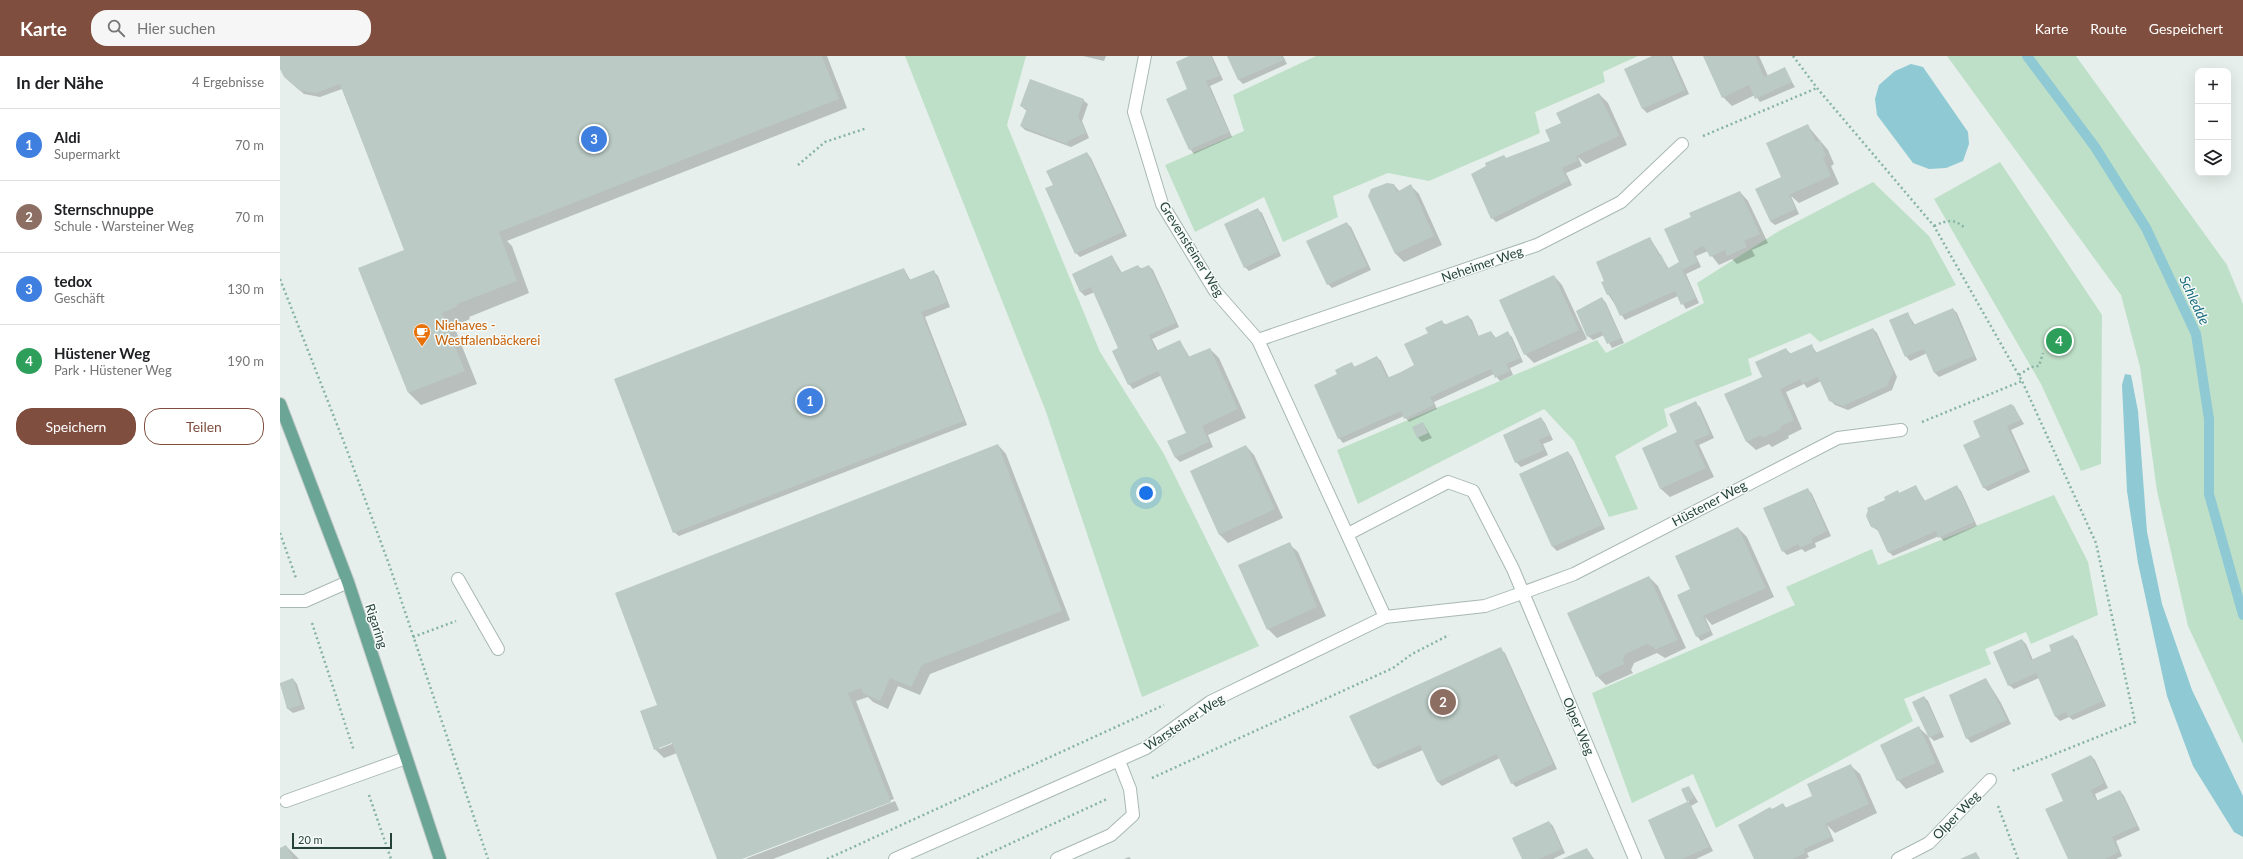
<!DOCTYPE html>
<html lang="de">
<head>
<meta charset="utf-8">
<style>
  :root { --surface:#fff; --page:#f6f6f6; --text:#202124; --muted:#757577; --line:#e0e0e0; --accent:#7f4e3f }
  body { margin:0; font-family:Lato,sans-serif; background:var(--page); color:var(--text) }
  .controls { position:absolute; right:12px; top:12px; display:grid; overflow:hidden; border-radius:8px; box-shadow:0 4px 16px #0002 }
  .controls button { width:36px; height:36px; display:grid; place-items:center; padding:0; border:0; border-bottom:1px solid var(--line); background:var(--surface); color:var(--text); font:20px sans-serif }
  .scale { position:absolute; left:12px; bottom:10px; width:100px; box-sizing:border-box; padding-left:4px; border:2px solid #24423a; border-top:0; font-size:11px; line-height:14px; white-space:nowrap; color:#24423a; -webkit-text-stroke:3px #f7fbf9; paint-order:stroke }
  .you { position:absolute; left:866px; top:437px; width:14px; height:14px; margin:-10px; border:3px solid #fff; border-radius:50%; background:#1a73e8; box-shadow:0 0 0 6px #1a73e833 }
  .badge { display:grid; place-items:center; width:26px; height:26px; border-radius:50%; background:var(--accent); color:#fff; font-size:13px; font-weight:700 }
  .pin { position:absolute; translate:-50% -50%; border:2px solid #fff; box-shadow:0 1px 4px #0006 }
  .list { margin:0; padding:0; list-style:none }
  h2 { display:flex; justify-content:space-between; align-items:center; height:52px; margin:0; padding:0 16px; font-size:17px }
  h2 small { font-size:13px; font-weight:400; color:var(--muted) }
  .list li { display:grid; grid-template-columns:26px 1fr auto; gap:12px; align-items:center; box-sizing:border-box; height:72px; padding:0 16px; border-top:1px solid var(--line) }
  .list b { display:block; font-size:15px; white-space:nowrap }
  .list p { margin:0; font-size:13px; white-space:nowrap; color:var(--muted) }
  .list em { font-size:13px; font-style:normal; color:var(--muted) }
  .actions { display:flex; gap:8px; padding:12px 16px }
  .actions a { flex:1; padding:9px 0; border:1px solid var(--accent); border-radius:16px; text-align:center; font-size:14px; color:var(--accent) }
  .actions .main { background:var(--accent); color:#fff }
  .icon { flex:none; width:22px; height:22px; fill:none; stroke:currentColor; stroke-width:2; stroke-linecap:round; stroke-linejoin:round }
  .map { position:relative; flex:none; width:1963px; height:803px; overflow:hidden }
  header { display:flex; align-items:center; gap:24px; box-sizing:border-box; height:56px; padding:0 20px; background:var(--accent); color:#fff }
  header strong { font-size:19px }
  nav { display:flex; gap:22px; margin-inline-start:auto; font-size:14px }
  .search { width:280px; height:36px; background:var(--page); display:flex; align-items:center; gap:10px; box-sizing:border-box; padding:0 14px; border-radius:16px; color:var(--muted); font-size:15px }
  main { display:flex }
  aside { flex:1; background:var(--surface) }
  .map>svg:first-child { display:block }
  .green { fill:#bfe0c8 }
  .water { fill:#8ec9d4 }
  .shadow { fill:#0003; fill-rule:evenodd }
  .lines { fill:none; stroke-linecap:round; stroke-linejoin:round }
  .stream { stroke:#8ec9d4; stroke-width:10 }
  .building { fill:#bbcac4 }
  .service-casing { stroke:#a8b8b2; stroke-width:14 }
  .minor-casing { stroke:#a8b8b2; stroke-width:14 }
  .primary-casing { stroke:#c2cac8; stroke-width:14 }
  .path { stroke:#86b3a5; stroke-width:2.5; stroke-dasharray:2 3; stroke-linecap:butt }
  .service { stroke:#fff; stroke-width:12 }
  .minor { stroke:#fff; stroke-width:12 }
  .primary { stroke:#6aa596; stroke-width:12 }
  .labels { text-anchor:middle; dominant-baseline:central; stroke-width:3; stroke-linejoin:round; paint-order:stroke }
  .street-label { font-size:13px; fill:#24423a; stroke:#f7fbf9 }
  .food-label { font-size:13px; fill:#c56008; stroke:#f7fbf9; text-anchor:start }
  .water-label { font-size:14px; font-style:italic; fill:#1c6f80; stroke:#f7fbf9 }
</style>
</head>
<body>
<header>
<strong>Karte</strong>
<div class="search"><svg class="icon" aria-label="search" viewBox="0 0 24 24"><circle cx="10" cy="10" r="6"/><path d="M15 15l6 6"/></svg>Hier suchen</div>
<nav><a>Karte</a><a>Route</a><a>Gespeichert</a></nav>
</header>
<main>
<aside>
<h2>In der Nähe<small>4 Ergebnisse</small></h2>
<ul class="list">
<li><span class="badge" style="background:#3f7fe0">1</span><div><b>Aldi</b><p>Supermarkt</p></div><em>70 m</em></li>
<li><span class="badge" style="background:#8d6e63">2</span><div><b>Sternschnuppe</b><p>Schule · Warsteiner Weg</p></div><em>70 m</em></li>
<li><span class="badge" style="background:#3f7fe0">3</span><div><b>tedox</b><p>Geschäft</p></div><em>130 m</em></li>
<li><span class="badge" style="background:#2e9e5b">4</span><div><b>Hüstener Weg</b><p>Park · Hüstener Weg</p></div><em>190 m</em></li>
</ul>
<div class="actions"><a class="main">Speichern</a><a>Teilen</a></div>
</aside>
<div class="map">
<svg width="1963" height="803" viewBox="0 0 1963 803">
  <rect width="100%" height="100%" fill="#e6efeb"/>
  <g class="green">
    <path d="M625,0H746L727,69L820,296L884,398L979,590L862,641L765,353Z"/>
    <path d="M1036,0H1358L1323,16L1325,26L1255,56L1260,77L1149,125L1108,117L1053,140L1058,161L1003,186L984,141L915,176L885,109L964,75L953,39Z"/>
    <path d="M1667,0H1796L1947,209L1963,248V688L1908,570L1877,435L1860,311L1841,239Z"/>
    <path d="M1720,106L1822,259L1821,408L1801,415L1761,328L1654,143Z"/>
    <path d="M1593,126L1649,180L1676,229L1540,286L1530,277L1468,303L1472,319L1384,353L1388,370L1335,400L1358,453L1329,461L1294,385L1264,353L1078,448L1057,394L1317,284L1326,297L1424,247L1417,227L1499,175Z"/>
    <path d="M1774,439L1808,506L1818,559L1751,588L1746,576L1705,593L1711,608L1624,643L1633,665L1436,772L1413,718L1352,747L1312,637L1515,549L1506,531L1592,493L1598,509Z"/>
  </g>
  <g class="water">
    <path d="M1631,8L1643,11L1688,76L1689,88L1683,105L1666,112L1649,113L1633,107L1597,59L1595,43L1599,29L1615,15Z"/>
    <path d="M1845,318L1851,319L1858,355L1867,476L1882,548L1912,634L1963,740V781L1954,776L1913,710L1887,640L1858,507L1847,435L1842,329Z"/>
  </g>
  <g class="shadow">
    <path d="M0,0H547L567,52L227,185L232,190L249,237L189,261L190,263L174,270L197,328L141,349L129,337L126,194L62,33L40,41L24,38L9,25L0,9Z"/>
    <path d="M803,0H826L824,5Z"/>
    <path d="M911,0H932L943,24L930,30L952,81L914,98L910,93L909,33Z"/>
    <path d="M948,0H1003L1007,8L963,28L959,24Z"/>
    <path d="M1374,0H1392L1409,38L1367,57L1363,53L1345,13Z"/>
    <path d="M1424,0H1479L1488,20L1504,13L1515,31L1480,46L1475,39L1452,50L1443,41Z"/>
    <path d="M1319,38L1328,47L1347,89L1306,108L1298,101L1302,110L1286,117L1292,129L1216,166L1212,162L1227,103L1271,85Z"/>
    <path d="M803,44L808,48L802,65L809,82L791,91L745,74L741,70L747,55L741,50Z"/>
    <path d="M1527,69L1548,94L1554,108L1551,110L1559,128L1519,147L1511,140L1519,158L1495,169L1490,165L1502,121Z"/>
    <path d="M807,97L811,102L847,180L800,201L796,197L774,129Z"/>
    <path d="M1114,129L1120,136L1131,130L1139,138L1162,189L1124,206L1116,198Z"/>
    <path d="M1460,136L1468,145L1488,187L1472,194L1475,200L1457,208L1452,203L1439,209L1428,195L1416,200L1421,211L1406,218L1419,247L1406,253L1398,240L1345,264L1328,238L1326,225L1370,182L1389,213L1400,207L1411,162Z"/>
    <path d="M977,153L982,157L1001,200L969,215L965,211Z"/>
    <path d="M1066,167L1071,171L1091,214L1052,232L1048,228Z"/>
    <path d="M832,200L842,217L858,210L862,213L869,210L873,214L899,271L872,283L878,295L900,285L910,302L930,293L939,302L966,362L928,379L933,391L900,406L896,402L889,385L908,377L882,319L853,333L849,328L840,292L815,236L805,240L801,236L793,218Z"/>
    <path d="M624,213L631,225L654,216L658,220L670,251L645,261L687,369L399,480L394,476Z"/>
    <path d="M1274,220L1282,229L1307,283L1254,307L1245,298Z"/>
    <path d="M1322,242L1326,247L1344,287L1332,292L1324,279L1313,284L1308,280Z"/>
    <path d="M1673,253L1677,257L1697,304L1659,321L1655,317L1647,297L1630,305L1626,300L1628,258L1635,269Z"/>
    <path d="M1188,260L1192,264L1199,281L1211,276L1216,282L1228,277L1232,281L1243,306L1230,312L1233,319L1220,325L1214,318L1154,346L1157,353L1129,366L1124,360L1063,387L1059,382L1058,319L1071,307L1075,311L1097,301L1101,305L1109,322L1136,310L1149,277L1162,266L1166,269Z"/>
    <path d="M1593,273L1597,277L1617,321L1612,334L1568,354L1555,349L1550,344L1541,325L1527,332L1524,328L1506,336L1522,373L1508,380L1509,382L1492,391L1489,388L1476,394L1467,386L1483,321L1506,293L1511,298L1531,289L1537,297Z"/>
    <path d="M1415,347L1420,351L1434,382L1419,389L1434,421L1390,441L1381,433L1363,393L1399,377Z"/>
    <path d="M1734,351L1744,368L1731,374L1750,416L1708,435L1703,431L1701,382Z"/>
    <path d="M1261,362L1265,367L1273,384L1263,388L1268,399L1241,411L1236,406Z"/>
    <path d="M1143,367L1152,382L1142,386L1138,382Z"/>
    <path d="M718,389L726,398L790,564L650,618L640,639L618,630L608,653L593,646L588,641L576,645L614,743L459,803H438L397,697L384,702L375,693L378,649ZM397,684V686L379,693V691Z"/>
    <path d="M966,390L974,399L1003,462L948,487L939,478Z"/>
    <path d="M1288,396L1292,401L1325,473L1277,495L1273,491L1240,418Z"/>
    <path d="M1636,431L1645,445L1677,431L1681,435L1697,470L1664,485L1659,480L1613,500L1609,496L1600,476L1591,470L1606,444L1618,436L1620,438Z"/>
    <path d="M1528,433L1532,438L1551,480L1535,487L1536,491L1525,496L1522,493L1507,499L1503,495Z"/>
    <path d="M1458,472L1467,481L1494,541L1432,569L1425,561L1433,579L1421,585L1417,580L1412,534Z"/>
    <path d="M1009,488L1018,496L1046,560L997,582L988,573Z"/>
    <path d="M1369,521L1378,530L1406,592L1385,602L1377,597L1354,607L1351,614L1353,617L1326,629L1317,620Z"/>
    <path d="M1792,580L1797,584L1826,650L1793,664L1789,661L1780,665L1776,661L1759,622L1734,633L1729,629L1742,584L1746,588L1753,604L1773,596Z"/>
    <path d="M1220,593L1225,597L1277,713L1236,731L1232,727L1220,702L1162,730L1158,726L1143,694L1098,713L1093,709Z"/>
    <path d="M13,623L17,628L25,653L13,657L8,653L0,628Z"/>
    <path d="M1706,623L1721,647L1731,668L1691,687L1687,682Z"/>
    <path d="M1644,641L1648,645L1664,681L1654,685L1650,681Z"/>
    <path d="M1639,672L1648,680L1664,716L1626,733L1618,724Z"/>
    <path d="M1811,700L1815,704L1828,732L1815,738L1818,746L1840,735L1844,740L1860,774L1836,785L1842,800L1836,803H1789Z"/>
    <path d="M1571,710L1580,718L1597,757L1555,777L1547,769L1554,785L1527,797L1529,801L1525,803H1475L1492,754L1503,748L1507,753L1532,741Z"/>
    <path d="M1409,731L1418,746L1411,750L1433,795L1416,803H1387L1409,747Z"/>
    <path d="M615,745L619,754L493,803H465Z"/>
    <path d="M1269,766L1273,770L1285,797L1273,803H1243Z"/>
    <path d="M6,790L19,803H0V793Z"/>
    <path d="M1307,793L1314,803H1284Z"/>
    <path d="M849,801L851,803H844Z"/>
  </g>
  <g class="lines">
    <path class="stream" d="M1747,0L1815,91L1866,172L1916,278L1929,363V438L1963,559"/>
  </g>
  <g class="building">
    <path d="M0,0H542L559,43L219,176L237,225L177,248L178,250L162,257L185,315L128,337L78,212L124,194L60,28L36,37L19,34L4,21L0,13Z"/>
    <path d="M909,0H931L939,20L926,25L949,76L909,94L886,43L907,33L896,6Z"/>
    <path d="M947,0H1002L1004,4L958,24Z"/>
    <path d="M1372,0H1390L1405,34L1362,53L1344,13Z"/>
    <path d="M1423,0H1475L1484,21L1505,11L1512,26L1475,43L1469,29L1442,42Z"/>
    <path d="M750,23L804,43L798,60L806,77L788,85L787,88L740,70L747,53L740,50Z"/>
    <path d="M1319,37L1339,80L1296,100L1298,105L1282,112L1288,125L1211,163L1191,118L1206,110L1205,107L1224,99L1226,102L1270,85L1265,74L1281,67L1276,57Z"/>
    <path d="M1528,68L1536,86L1540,84L1546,100L1543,101L1551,120L1509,139L1516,153L1490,165L1475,133L1501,121L1486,87Z"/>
    <path d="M807,96L843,176L795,198L765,132L773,129L766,115Z"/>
    <path d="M1107,127L1114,128L1117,136L1131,128L1154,180L1115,198L1088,140L1091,133Z"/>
    <path d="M1460,135L1480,178L1464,185L1467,191L1447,200L1445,194L1430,201L1424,190L1413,195L1418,206L1402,214L1416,242L1401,249L1395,235L1340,260L1330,238L1327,239L1321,226L1324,225L1316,206L1370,181L1379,200L1381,198L1387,212L1385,214L1399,206L1384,173L1411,161L1409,157Z"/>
    <path d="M978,152L998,196L964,212L944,168Z"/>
    <path d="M1067,166L1087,210L1047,229L1026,185Z"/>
    <path d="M832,199L840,217L858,209L860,213L869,209L896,267L869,279L876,295L900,284L908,301L930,292L958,353L922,370L929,386L895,402L887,385L906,377L878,315L848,329L832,295L838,292L811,231L800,236L792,218Z"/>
    <path d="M624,212L629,224L654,214L667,246L641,256L684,365L393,477L334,323Z"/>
    <path d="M1274,219L1299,274L1244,299L1219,244Z"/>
    <path d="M1322,241L1341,282L1327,288L1321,275L1307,281L1296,255Z"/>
    <path d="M1673,252L1694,300L1654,317L1644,293L1625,301L1609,264L1628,256L1633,269Z"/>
    <path d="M1188,259L1198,280L1211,275L1215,282L1228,275L1240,302L1226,308L1230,315L1215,322L1211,313L1150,341L1154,349L1124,363L1121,355L1058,383L1034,329L1057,318L1055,314L1063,310L1072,306L1074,311L1097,300L1107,322L1121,316L1134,309L1124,288L1148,277L1145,272L1162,264L1164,269Z"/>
    <path d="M1593,272L1613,316L1607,330L1563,350L1549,345L1538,321L1522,328L1520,323L1500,333L1514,364L1500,371L1501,373L1482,382L1481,379L1466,386L1444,338L1482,321L1475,306L1506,292L1509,298L1532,288L1535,297Z"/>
    <path d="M1416,345L1430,378L1414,385L1426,412L1380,433L1362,392L1397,376L1389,358Z"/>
    <path d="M1731,348L1734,350L1741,364L1727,370L1746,412L1703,432L1683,389L1700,381L1693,365Z"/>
    <path d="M1261,361L1270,379L1259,384L1264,394L1235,407L1223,379Z"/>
    <path d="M1143,366L1148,377L1137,382L1132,371Z"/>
    <path d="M718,388L782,555L642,609L631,631L610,622L600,645L583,637L581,632L568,637L611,746L462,803H437L392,687L374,694L367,674L360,655L377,649L335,537Z"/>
    <path d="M966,389L995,453L939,479L910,415Z"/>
    <path d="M1288,395L1322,469L1272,491L1239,418Z"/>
    <path d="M1636,429L1644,445L1677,429L1694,466L1658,482L1656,475L1608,497L1597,473L1591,471L1586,460L1588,454L1587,452L1605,444L1604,441L1618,434L1619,437Z"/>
    <path d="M1528,432L1547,475L1531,483L1533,486L1520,492L1518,488L1502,496L1483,452Z"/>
    <path d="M1458,471L1486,532L1423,560L1430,575L1416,581L1397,539L1410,533L1395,500Z"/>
    <path d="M1010,486L1037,551L987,574L958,509Z"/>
    <path d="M1369,520L1398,584L1375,594L1374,591L1367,588L1345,598L1343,604L1344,608L1316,621L1287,557Z"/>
    <path d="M1793,579L1823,645L1788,661L1786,656L1775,661L1756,617L1728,630L1713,596L1742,583L1751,604L1771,595L1769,589Z"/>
    <path d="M1221,591L1273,708L1231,728L1217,698L1157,726L1140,689L1093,710L1069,660Z"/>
    <path d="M13,622L21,649L7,653L0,627Z"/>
    <path d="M1706,622L1727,664L1686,683L1669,639Z"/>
    <path d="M1644,640L1661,676L1649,682L1632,646Z"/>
    <path d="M1639,670L1656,707L1617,725L1600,689Z"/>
    <path d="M1811,699L1824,727L1811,734L1816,745L1840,734L1857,770L1832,781L1839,796L1825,803H1788L1765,753L1783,745L1771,718Z"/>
    <path d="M1571,708L1589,748L1545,768L1551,781L1524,793L1525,797L1512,803H1474L1458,769L1490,751L1492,753L1503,747L1505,752L1532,740L1527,728Z"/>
    <path d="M1409,730L1414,742L1407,746L1401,733Z"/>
    <path d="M1407,746H1409L1429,791L1402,803H1385L1368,764Z"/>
    <path d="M1269,765L1282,793L1259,803H1242L1232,782Z"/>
    <path d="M6,789L13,803H0V792Z"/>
    <path d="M1307,792L1312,803H1282Z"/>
    <path d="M1696,796L1700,803H1680Z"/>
  </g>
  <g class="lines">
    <g class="service-casing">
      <g id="service">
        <path d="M178,523L218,593"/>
        <path d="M0,545H25L68,526"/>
        <path d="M6,745L126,702"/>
        <path d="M777,803L831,779L853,759L850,733L839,705"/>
      </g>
    </g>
    <g class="minor-casing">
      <g id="minor">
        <path d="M865,0L854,56L882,148L935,235L978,284L1105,561"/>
        <path d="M978,284L1257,189L1341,146L1402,88"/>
        <path d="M1068,478L1168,426L1193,435L1233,513L1355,803"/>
        <path d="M615,803L866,692L930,646L1105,561L1205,550L1242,537L1294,518L1558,382L1621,374"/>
        <path d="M1618,803L1649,787L1710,724"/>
      </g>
    </g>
    <g class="primary-casing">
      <path id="primary" d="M0,348L68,526L160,803"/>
    </g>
    <g class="path">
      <path d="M1513,0L1537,32L1654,170L1742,325L1816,487L1855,666L1732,715"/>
      <path d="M1423,80L1537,32"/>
      <path d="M518,109L545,86L587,72"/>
      <path d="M1654,170C1668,164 1673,162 1685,172"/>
      <path d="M0,223L65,389L110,511L208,803"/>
      <path d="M1739,319L1751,311L1759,310L1763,297"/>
      <path d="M1642,366L1742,325"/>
      <path d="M0,477L16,522"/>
      <path d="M32,567L74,695"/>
      <path d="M133,581L176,565"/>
      <path d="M872,722L1113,612L1132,598L1169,579"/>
      <path d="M89,739L111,803"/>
      <path d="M1718,750L1738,803"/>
      <path d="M547,803L884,649"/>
      <path d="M697,803L827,743"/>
    </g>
    <use href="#service" class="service"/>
    <use href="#minor" class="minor"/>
    <use href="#primary" class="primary"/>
  </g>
  <defs>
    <g id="cafe-pin" transform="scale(0.9)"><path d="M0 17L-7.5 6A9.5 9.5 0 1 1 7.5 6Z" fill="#e8710a" stroke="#f7fbf9"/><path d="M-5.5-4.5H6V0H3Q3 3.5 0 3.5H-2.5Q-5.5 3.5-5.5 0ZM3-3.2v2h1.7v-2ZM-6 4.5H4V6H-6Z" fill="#fff"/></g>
  </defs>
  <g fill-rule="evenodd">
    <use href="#cafe-pin" x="142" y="276"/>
  </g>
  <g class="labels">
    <g class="street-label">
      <text transform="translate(912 193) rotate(58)">Grevensteiner Weg</text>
      <text transform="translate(1202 208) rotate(-19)">Neheimer Weg</text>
      <text transform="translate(1429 447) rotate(-28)">Hüstener Weg</text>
      <text transform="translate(97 570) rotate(72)">Rigaring</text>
      <text transform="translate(904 666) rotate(-33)">Warsteiner Weg</text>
      <text transform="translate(1299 670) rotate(67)">Olper Weg</text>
      <text transform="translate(1676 759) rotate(-46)">Olper Weg</text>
    </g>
    <g class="food-label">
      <text x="155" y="269">Niehaves -<tspan x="155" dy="15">Westfalenbäckerei</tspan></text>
    </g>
    <g class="water-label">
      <text transform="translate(1915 244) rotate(65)">Schledde</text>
    </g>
  </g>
</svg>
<div class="controls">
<button>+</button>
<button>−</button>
<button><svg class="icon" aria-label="layers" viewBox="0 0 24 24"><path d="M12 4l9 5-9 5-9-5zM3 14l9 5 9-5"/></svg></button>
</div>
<div class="scale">20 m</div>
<div class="you"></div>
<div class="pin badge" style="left:530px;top:345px;background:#3f7fe0">1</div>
<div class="pin badge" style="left:1163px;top:646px;background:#8d6e63">2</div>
<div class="pin badge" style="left:314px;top:83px;background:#3f7fe0">3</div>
<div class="pin badge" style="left:1779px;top:285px;background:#2e9e5b">4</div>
</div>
</main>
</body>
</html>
